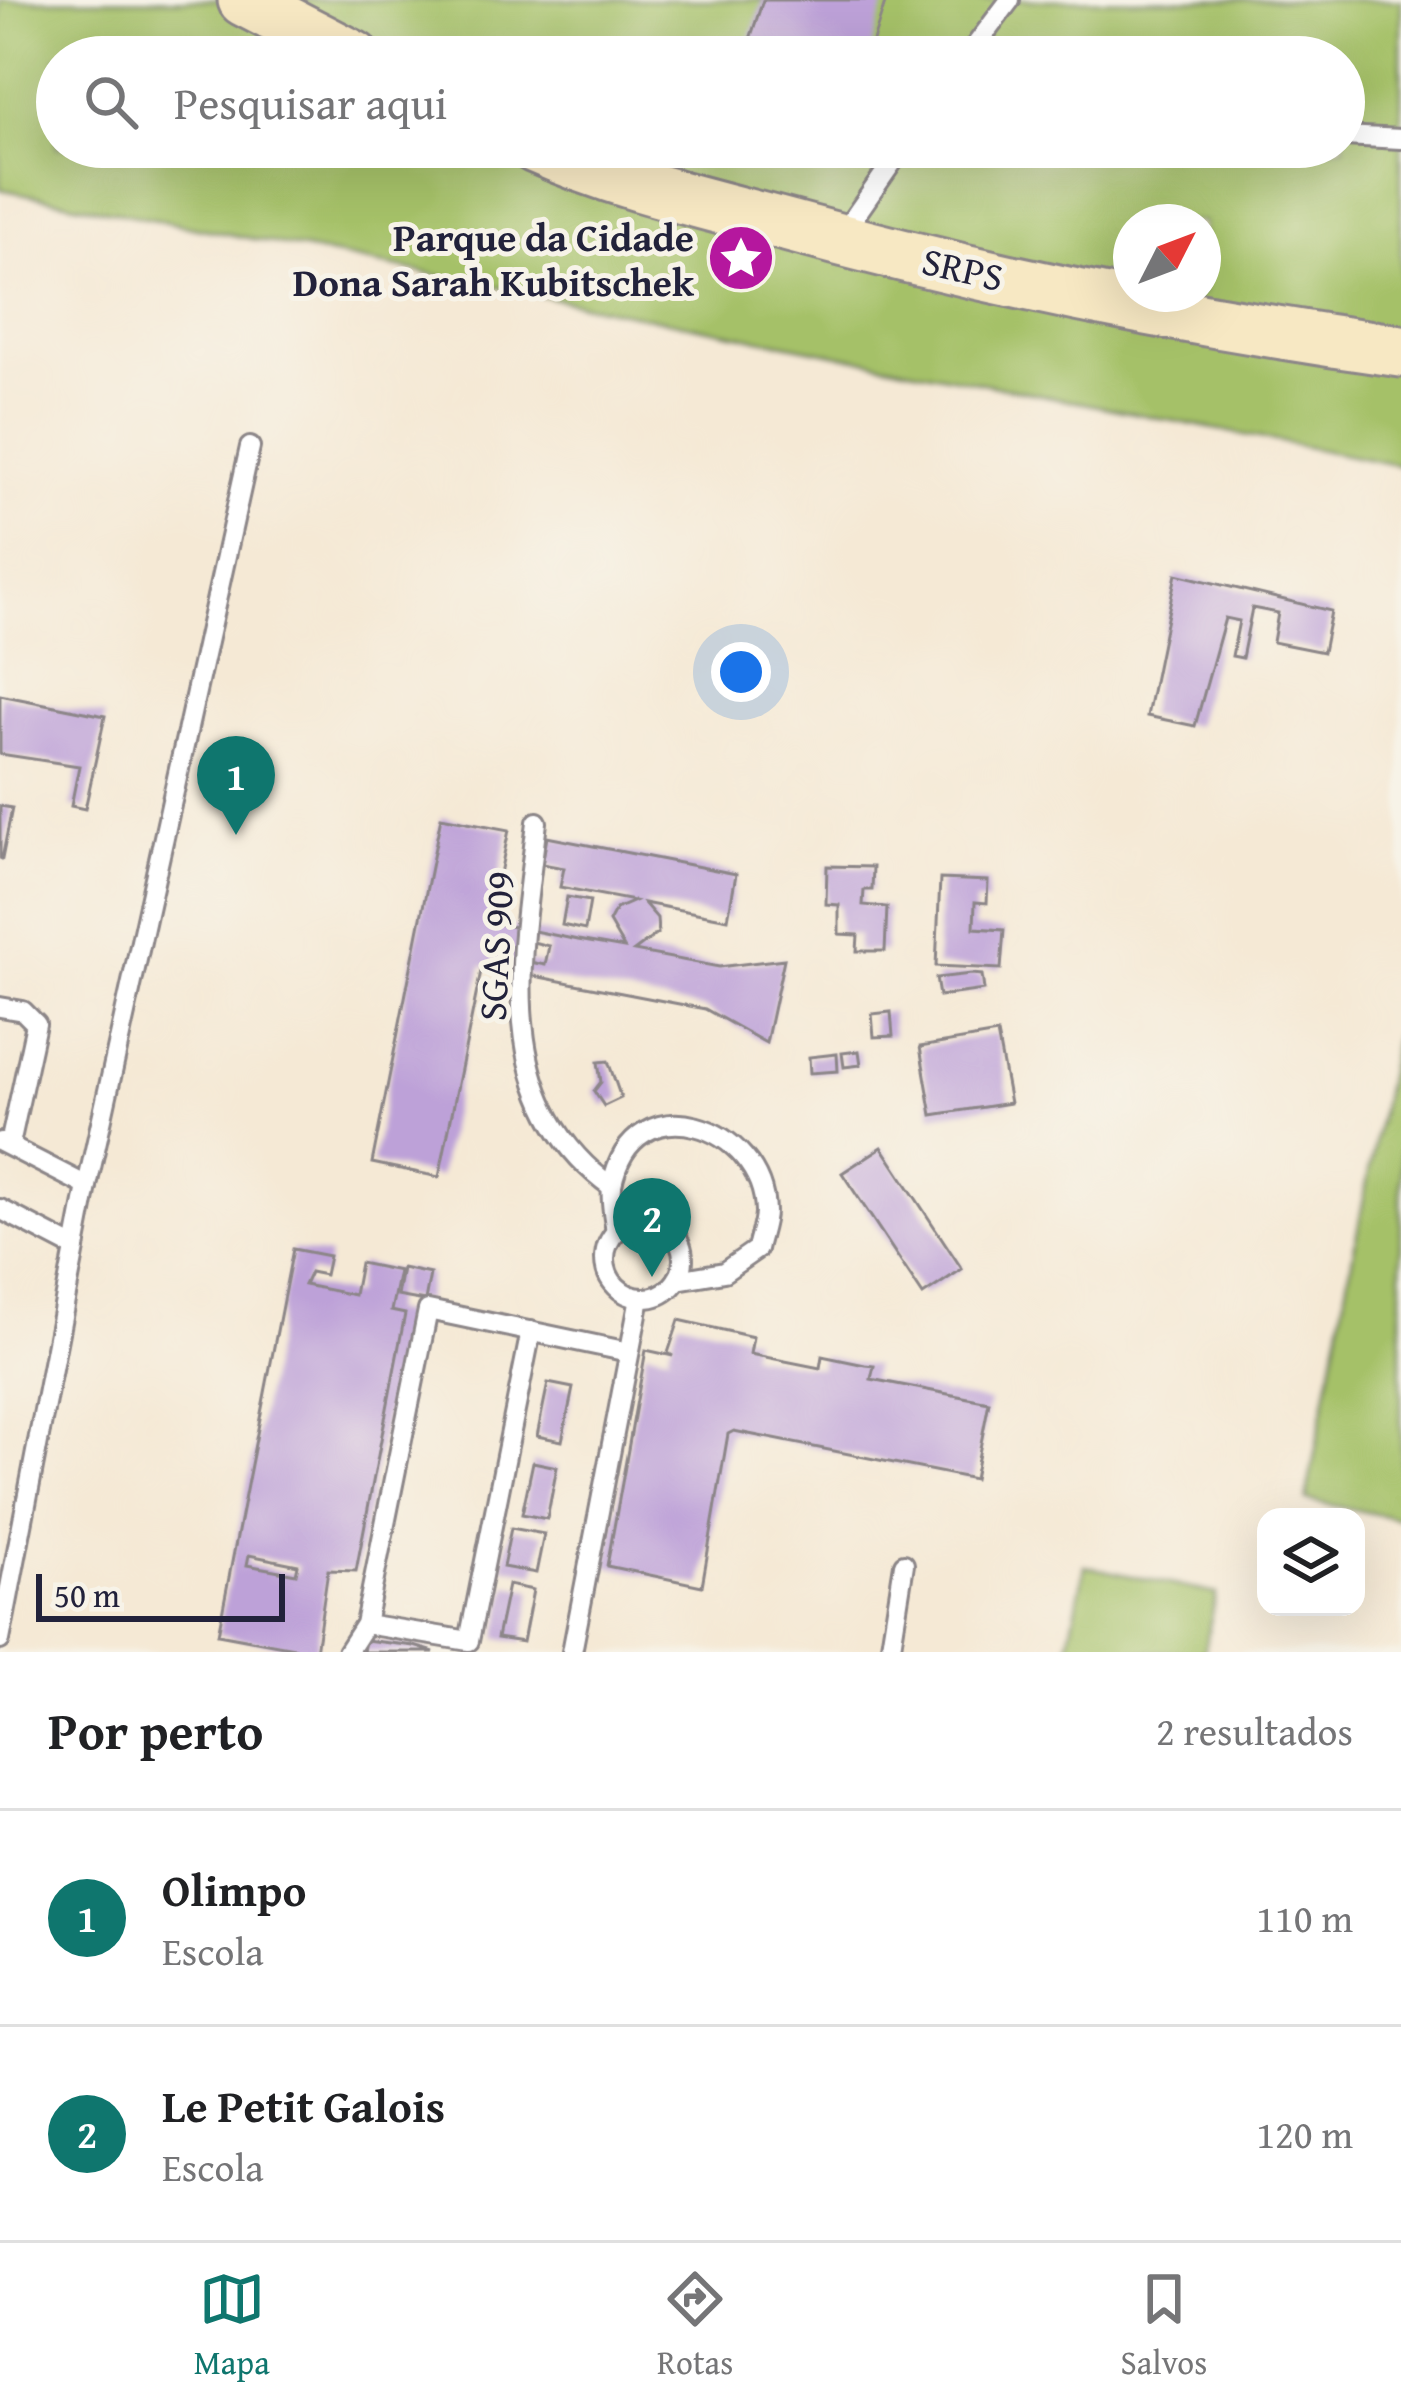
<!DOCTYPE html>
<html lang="pt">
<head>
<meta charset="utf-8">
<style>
  :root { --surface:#fff; --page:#f2f2f2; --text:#202124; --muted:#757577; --line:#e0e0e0; --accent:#0f766e }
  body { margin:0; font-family:"Gentium Book Plus",serif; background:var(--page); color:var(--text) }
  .controls { position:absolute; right:36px; bottom:36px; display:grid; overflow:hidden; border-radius:24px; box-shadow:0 12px 48px #0002 }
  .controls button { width:108px; height:108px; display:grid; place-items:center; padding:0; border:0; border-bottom:3px solid var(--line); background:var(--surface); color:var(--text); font:60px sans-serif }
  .compass { position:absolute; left:1113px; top:204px; width:108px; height:108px; border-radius:50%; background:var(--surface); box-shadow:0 12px 48px #0002; rotate:48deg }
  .scale { position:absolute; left:36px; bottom:30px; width:249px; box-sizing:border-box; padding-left:12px; border:6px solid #22223b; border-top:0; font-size:33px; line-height:42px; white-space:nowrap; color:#22223b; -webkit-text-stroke:9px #f7f3e8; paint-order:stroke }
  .you { position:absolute; left:741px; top:672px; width:42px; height:42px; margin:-30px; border:9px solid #fff; border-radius:50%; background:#1a73e8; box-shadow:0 0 0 18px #1a73e833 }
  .badge { display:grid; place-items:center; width:78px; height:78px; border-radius:50%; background:var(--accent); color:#fff; font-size:39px; font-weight:700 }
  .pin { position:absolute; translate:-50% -99px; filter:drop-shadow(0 3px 6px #0008) }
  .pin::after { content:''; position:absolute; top:63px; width:42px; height:36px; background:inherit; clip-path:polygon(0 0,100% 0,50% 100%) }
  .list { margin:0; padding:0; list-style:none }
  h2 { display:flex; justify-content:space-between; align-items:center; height:156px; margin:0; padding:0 48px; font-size:51px }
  h2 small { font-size:39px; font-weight:400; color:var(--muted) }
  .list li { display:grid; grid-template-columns:78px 1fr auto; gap:36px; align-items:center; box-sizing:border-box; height:216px; padding:0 48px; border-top:3px solid var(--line) }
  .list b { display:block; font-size:45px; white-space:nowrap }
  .list p { margin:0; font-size:39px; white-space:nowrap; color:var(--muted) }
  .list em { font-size:39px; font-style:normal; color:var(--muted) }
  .icon { flex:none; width:66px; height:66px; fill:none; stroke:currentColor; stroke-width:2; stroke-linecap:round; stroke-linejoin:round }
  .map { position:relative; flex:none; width:1401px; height:1652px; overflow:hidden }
  .search { position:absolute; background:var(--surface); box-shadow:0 12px 48px #0002; left:36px; right:36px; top:36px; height:132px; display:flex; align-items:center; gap:30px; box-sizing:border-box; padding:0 42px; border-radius:66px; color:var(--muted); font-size:45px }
  .sheet { height:588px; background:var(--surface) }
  nav { display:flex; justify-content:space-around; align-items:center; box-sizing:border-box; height:168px; border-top:3px solid var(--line); background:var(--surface); font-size:33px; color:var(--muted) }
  nav a { display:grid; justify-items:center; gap:6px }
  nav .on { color:var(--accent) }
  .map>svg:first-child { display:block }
  .green { fill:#a5c168; stroke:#647252; stroke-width:3; fill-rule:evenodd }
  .building { fill:#bda1d8; fill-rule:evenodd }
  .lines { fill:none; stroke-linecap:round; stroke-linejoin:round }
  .service-casing { stroke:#8c8688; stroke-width:24 }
  .secondary-casing { stroke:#8c8688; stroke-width:57 }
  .service { stroke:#fff; stroke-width:18 }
  .secondary { stroke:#f7e8c3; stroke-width:51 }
  .labels { text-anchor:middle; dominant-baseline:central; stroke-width:10; stroke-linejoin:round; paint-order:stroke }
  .poi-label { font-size:39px; font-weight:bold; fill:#22223b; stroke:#f7f3e8; text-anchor:end }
  .street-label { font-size:39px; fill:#22223b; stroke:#f7f3e8 }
</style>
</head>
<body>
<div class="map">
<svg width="1401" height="1652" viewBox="0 0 1401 1652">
  <rect width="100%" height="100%" fill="#f7f3e8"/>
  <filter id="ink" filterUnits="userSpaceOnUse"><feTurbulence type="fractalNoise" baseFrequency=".00833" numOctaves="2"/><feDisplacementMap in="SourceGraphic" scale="24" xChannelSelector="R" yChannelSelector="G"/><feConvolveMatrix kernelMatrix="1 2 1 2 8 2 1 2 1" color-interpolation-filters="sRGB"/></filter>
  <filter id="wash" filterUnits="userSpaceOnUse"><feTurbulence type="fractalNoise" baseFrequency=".004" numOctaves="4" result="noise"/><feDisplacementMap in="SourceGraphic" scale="48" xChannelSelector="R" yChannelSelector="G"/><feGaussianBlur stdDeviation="2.7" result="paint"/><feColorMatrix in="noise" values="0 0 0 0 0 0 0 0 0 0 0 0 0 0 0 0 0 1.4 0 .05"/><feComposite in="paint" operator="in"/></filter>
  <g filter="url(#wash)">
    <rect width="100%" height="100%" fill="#f5e9d5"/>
    <g class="green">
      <path d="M0,0H1401V466L0,189ZM57,57H1344V147H57ZM1131,222H1203V294H1131Z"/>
      <path d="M1401,1004V1519L1306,1500Z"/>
      <path d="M1085,1566L1216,1594L1204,1652H1067Z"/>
    </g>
    <g id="blocks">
      <g class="building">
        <path d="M763,0H886L868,57H795L749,42Z"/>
        <path d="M1176,574L1331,611L1323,652L1273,642L1278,613L1252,608L1242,658L1232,656L1239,621L1225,618L1195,726L1147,716Z"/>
        <path d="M0,695L105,716L85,809L71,806L79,766L0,754Z"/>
        <path d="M0,806L12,808L2,859L0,858Z"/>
        <path d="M441,817L509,830L490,922L578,940L624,948L609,922L616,909L634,901L560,887L564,868L542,864L547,837L736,874L728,919L644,903L657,918L658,933L634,951L719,967L784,959L766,1043L705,1009L482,966L439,1177L372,1163ZM529,941L549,946L545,965L525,961Z"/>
        <path d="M827,866L873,867L872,890H864L863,905L887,907L885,951H857L858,935L839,934V905L826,904Z"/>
        <path d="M940,879L988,881L987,903L975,902L974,928L1004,930L1001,969L936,966Z"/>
        <path d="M567,897L590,901L585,930L562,925Z"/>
        <path d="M971,974L982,975L984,990L939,996L936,978Z"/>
        <path d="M891,1012L893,1036L874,1037L872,1014Z"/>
        <path d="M997,1034L1010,1103L932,1115L920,1047Z"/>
        <path d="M859,1051L861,1065L844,1067L842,1053Z"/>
        <path d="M837,1054L838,1071L810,1073L809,1057Z"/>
        <path d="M608,1061L621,1098L604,1106L594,1091L601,1082L598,1062Z"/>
        <path d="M882,1147L962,1269L923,1295L842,1173Z"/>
        <path d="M293,1249L329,1256L325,1275L310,1272L304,1285L354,1295L360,1263L399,1271L391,1311L405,1314L356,1571L328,1570L316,1652L218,1634ZM249,1555L298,1565L296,1574L247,1565Z"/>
        <path d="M402,1268L430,1274L425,1301L397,1296Z"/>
        <path d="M679,1320L753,1337L750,1354L820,1368L822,1356L865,1365L874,1366L871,1379L989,1402L974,1479L734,1431L728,1434L702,1586L607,1566L646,1350L673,1356L668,1353Z"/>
        <path d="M548,1383L573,1388L562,1441L537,1436Z"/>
        <path d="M533,1462L557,1467L547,1519L522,1514Z"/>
        <path d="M511,1528L544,1534L536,1573L503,1567Z"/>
        <path d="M508,1585L533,1590L523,1642L497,1638Z"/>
        <path d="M365,1640L414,1646L434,1652H363Z"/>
      </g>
    </g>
  </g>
  <g filter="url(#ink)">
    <use href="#blocks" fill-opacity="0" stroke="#8c8688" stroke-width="3"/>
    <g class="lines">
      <g class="service-casing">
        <g id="service">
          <path d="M967,57L1010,0"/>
          <path d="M1344,136L1401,139"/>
          <path d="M841,236L903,147"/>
          <path d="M537,822C522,951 489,1099 612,1187"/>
          <path d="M0,1007L23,1011L36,1024L10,1144"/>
          <path d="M1,1142L87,1186"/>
          <path d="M0,1209L75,1248"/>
          <circle cx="644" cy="1259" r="39"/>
          <path d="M616,1232C614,1218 610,1199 612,1185C633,1079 764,1126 765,1212C765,1223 759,1238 757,1249L724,1272L677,1280"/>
          <path d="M365,1624L469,1641L531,1331"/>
          <path d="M0,1640L87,1186L250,447"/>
          <path d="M347,1652L365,1624L428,1310L629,1352"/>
          <path d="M572,1652L640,1298"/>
          <path d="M890,1652L904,1564"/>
        </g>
      </g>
      <g class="secondary-casing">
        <g id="secondary">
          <path d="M244,0L354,57"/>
          <path d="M535,147C613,182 695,201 778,223C982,279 1191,322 1401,351"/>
        </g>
      </g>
      <use href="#service" class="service"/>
      <use href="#secondary" class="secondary"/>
    </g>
  </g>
  <defs>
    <g id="sight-disc" transform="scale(3.45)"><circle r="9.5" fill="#b5179e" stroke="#f7f3e8"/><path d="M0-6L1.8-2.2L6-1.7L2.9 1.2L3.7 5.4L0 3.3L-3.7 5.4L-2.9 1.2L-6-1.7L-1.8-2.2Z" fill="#fff"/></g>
  </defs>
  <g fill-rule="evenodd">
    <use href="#sight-disc" x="741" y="258"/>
  </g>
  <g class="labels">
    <g class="poi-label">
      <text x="694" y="236">Parque da Cidade<tspan x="694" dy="45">Dona Sarah Kubitschek</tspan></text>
    </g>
    <g class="street-label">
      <text transform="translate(963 268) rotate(13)">SRPS</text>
      <text transform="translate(495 946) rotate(-87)">SGAS 909</text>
    </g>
  </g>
</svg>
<div class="controls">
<button><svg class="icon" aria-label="layers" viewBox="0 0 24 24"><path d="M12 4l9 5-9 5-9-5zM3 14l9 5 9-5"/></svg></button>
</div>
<svg class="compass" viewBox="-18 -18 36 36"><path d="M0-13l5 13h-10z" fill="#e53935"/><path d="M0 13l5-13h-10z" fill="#757577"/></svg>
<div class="scale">50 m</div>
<div class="you"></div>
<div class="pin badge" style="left:236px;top:835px">1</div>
<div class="pin badge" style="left:652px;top:1277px">2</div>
<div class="search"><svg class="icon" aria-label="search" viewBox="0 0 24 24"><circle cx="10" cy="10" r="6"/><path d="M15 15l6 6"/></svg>Pesquisar aqui</div>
</div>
<section class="sheet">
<h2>Por perto<small>2 resultados</small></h2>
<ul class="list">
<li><span class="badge">1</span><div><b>Olimpo</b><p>Escola</p></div><em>110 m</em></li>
<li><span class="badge">2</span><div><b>Le Petit Galois</b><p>Escola</p></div><em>120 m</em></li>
</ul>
</section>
<nav>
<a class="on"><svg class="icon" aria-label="map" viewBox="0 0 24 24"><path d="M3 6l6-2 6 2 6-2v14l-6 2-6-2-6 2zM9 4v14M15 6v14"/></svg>Mapa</a>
<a><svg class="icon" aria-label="directions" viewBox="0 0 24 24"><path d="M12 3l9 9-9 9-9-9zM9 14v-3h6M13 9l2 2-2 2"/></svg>Rotas</a>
<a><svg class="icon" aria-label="saved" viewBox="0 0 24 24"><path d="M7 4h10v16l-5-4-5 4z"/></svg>Salvos</a>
</nav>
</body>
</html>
